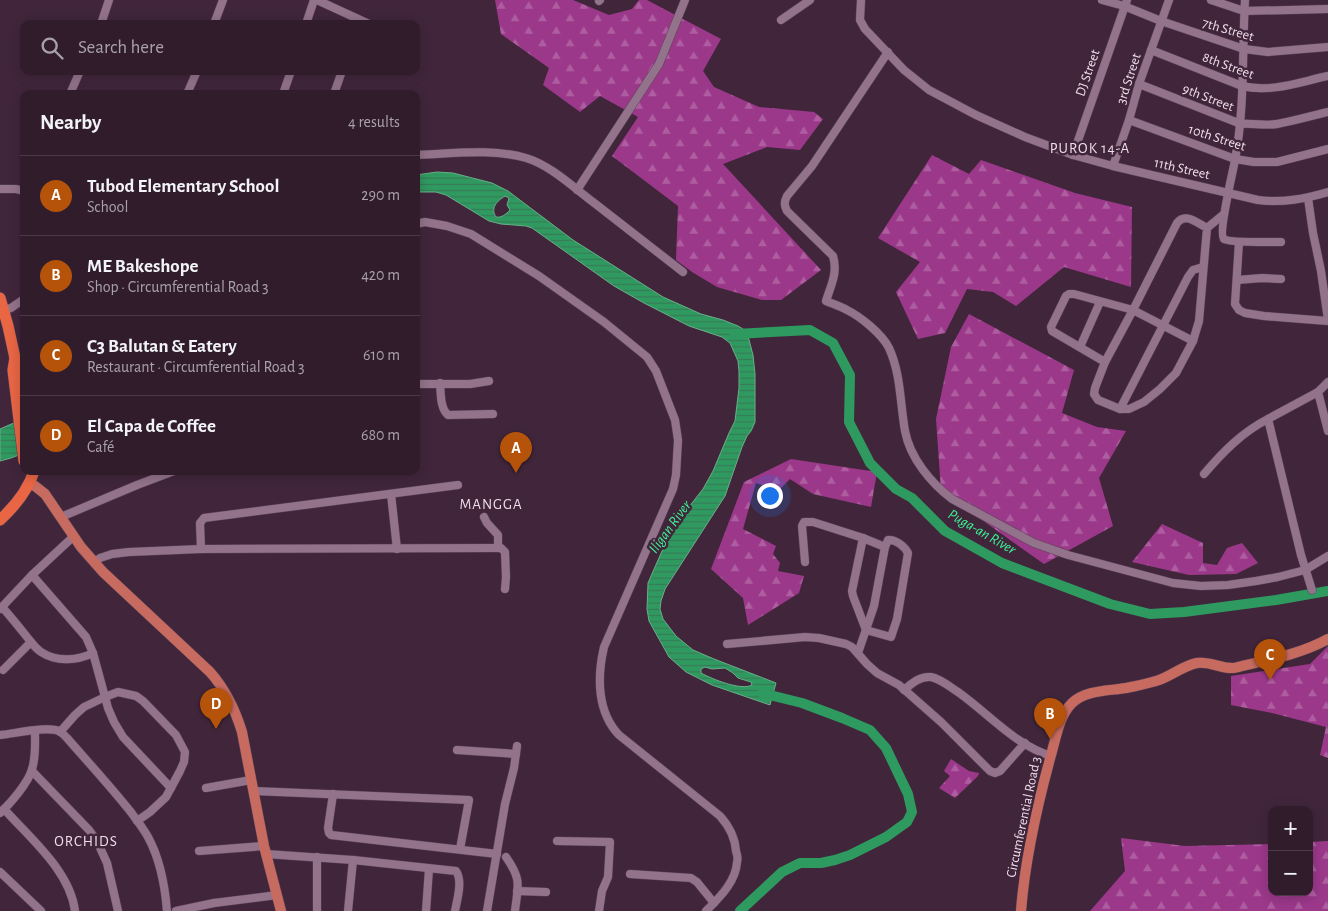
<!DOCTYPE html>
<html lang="en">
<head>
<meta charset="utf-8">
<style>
  :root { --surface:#311c2c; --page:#392534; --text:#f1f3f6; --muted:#a8a1a9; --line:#4c3a48; --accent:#b45309 }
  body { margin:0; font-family:"Alegreya Sans",sans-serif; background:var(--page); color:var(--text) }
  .controls { position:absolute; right:15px; bottom:15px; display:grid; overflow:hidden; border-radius:10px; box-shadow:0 2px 12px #0003 }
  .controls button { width:45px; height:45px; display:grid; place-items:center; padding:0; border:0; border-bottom:1px solid var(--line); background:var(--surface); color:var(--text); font:25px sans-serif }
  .you { position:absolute; left:769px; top:495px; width:18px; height:18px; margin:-12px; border:4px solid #fff; border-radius:50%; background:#1a73e8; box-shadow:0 0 0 8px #1a73e833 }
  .badge { display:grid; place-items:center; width:32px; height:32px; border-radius:50%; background:var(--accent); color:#fff; font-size:16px; font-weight:700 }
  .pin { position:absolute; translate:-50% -41px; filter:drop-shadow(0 1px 2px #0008) }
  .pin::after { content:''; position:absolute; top:26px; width:18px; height:15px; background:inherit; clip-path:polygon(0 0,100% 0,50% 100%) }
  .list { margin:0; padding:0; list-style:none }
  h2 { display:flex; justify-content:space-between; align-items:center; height:65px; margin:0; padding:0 20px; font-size:21px }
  h2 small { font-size:16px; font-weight:400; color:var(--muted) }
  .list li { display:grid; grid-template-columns:32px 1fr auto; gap:15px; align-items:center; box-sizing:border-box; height:80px; padding:0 20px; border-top:1px solid var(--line) }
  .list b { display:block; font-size:19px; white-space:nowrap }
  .list p { margin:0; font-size:16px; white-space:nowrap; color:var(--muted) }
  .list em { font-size:16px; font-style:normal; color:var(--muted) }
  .icon { flex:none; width:28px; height:28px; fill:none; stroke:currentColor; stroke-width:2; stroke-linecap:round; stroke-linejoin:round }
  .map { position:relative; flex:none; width:1328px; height:911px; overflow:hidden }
  .search { position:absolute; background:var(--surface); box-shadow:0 2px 12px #0003; left:20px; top:20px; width:400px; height:55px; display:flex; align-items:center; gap:12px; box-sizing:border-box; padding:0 18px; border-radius:10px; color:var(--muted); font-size:19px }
  .panel { position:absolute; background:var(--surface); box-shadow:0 2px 12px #0003; left:20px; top:90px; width:400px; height:385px; border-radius:10px }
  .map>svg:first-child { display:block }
  .forest { fill:url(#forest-firs) }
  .water { fill:url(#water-rules); stroke:#69ae89; fill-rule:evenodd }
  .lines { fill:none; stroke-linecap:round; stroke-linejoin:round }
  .river { stroke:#2f9a60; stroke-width:10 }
  .minor-casing { stroke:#5b4456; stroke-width:9 }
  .major-casing { stroke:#5b4456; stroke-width:11 }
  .highway-casing { stroke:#5b4456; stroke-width:12 }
  .minor { stroke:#93738b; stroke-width:8 }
  .major { stroke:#c76b61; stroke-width:10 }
  .highway { stroke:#e96645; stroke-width:11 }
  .labels { text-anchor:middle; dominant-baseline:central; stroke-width:5; stroke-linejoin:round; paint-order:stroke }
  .street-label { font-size:14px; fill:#efddea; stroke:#41263b }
  .neighbourhood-label { font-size:15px; letter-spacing:1px; fill:#efddea; stroke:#41263b }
  .water-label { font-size:15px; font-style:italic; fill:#3bf294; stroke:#41263b }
</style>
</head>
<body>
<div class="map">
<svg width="1328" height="911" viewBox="0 0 1328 911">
  <defs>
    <pattern id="forest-firs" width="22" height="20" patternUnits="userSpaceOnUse" patternTransform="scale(1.25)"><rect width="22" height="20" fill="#9b388a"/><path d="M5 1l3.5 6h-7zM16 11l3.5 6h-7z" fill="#ae5ea0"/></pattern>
    <pattern id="water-rules" width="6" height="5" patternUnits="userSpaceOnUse" patternTransform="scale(1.25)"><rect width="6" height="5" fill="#2f9a60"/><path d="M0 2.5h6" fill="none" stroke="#387b57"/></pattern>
  </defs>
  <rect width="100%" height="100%" fill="#41263b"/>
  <g class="forest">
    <path d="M495,0H573L609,15L632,9L639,0H647L721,39L703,71L714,87L759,107L814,112L823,119L800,150L767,147L723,164L821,270L781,300H762L717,287L692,272L676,260L678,206L612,156L638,117L600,96L580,112L543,85L549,68L501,34Z"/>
    <path d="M932,155L969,174L981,160L1075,193L1132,207L1131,287L1064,267L1016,306L993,292L967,289L945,333L918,339L896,292L920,262L878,238Z"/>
    <path d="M969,314L1074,370L1062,413L1097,427L1126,431L1099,478L1113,526L1044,564L941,491L936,419L951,347Z"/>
    <path d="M791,459L877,472L871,507L813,494L790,479L775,494L770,488L756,483L743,529L776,546L773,554L780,563L778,571L804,576L799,593L748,625L743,598L711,569L744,482Z"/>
    <path d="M1162,524L1203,543V563L1217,565L1227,548L1242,543L1258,563L1236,574L1189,575L1132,562Z"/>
    <path d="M1328,646V758L1320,755L1326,727L1272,713L1231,705V676L1310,664Z"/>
    <path d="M951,759L969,771L979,773L978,776L955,798L939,788L950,776L944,771Z"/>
    <path d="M1121,838L1185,846L1272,844V892H1309V842L1328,841V911H1090L1125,871Z"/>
  </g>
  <g class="water">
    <path d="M437,172L453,173L492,183L508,191L573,240L663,297L701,314L723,320L738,326L743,329L748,336L753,355L755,374V422L751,431L747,436L742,447L725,496L665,589L661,601L660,609L663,619L676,636L693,650L714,659L776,683L770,705L712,685L686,672L669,657L649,621L647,609L648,583L662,551L674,530L685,512L703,489L713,471L729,433L735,421L739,388V371L738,361L730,343L722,337L689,326L644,303L614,286L532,228L526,226L501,224L489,221L446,195L436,192H416V175ZM505,196L509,198L507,205L510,210C506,214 502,218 496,217C490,208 497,201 505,196ZM705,667L712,669L725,668L733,673L738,678L751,682L752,685C741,691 712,679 701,673V669Z"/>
    <path d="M16,422L24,453L11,458L0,461V429Z"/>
  </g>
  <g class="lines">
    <g class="river">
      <path d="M735,334L810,330L833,343L850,375L849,422L870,463L896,489L912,498L945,531L1002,563L1110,604L1150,614L1184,612L1276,600L1328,591"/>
      <path d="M740,911L782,872L800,863H821L835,860L850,855L886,837L907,822L912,812L908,794L886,748L870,730L842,718L802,703L762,693"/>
    </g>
    <g class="minor-casing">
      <g id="minor">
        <path d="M317,0L369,24"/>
        <path d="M861,0L860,20L865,29L904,70L929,90L976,115L1025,137L1073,155L1113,166L1258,200C1283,203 1304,199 1328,192"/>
        <path d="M1102,0L1124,6L1161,21L1244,49L1268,52L1328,47"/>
        <path d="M1211,0L1244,11L1328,9"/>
        <path d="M1245,0C1242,53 1245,107 1235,160C1233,171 1218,234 1224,239C1229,243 1271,242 1281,242"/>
        <path d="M599,1L600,0"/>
        <path d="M781,20L810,0"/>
        <path d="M101,24L109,0"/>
        <path d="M214,24L223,0"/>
        <path d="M306,24L314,0"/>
        <path d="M1151,50L1242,86C1271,93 1299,82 1328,76"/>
        <path d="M888,52L812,166L787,196C784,202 784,205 787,211L833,256C838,273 831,285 826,301C833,304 840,306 847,310C861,317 882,334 889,348C901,374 900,403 905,431C910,458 931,483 952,499L1034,543L1068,555L1173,583L1201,586L1228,585L1256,581L1278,577L1305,570L1328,556"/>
        <path d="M1139,84L1241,124C1253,123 1265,126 1277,124C1294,121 1311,116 1328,112"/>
        <path d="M70,94L80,71"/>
        <path d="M187,94L197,71"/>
        <path d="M283,94L291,71"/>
        <path d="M334,94L342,71"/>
        <path d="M1129,120L1235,159L1254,162H1277L1328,149"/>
        <path d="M416,155C450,154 493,148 526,158C550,165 573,187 593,202C623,225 653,249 683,272"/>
        <path d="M1073,155L1127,0"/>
        <path d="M1113,166L1129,120L1139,84L1169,0"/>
        <path d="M0,189H16L24,191"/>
        <path d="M577,190L659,64L685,0"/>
        <path d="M1308,198L1313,233L1321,271L1328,320"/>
        <path d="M416,224L425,222L447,226L471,234L539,276L604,322L647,357L656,371L675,420L678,440L676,475L673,489L604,647C597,677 597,712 619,735L720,816C729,826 735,836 736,851C737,854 738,859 737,862C736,882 719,898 706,911"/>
        <path d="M1207,228C1197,223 1186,212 1177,223L1133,310L1105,362L1095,388L1094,394L1098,400L1120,409H1129L1144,402L1160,389L1176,373L1193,341L1199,321L1207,228L1224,214"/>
        <path d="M1239,242L1235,304L1239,310L1245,313L1264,316L1328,321"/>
        <path d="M1237,280L1262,278L1281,279"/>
        <path d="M3,310L11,308L24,299"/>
        <path d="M1080,347L1100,302"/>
        <path d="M1105,362L1052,331L1051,327L1066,296L1069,294H1074L1133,310L1193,341"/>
        <path d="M440,383C441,394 440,408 448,415L493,414"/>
        <path d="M416,384H470L489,381"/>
        <path d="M1318,392L1328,431"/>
        <path d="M1120,409L1188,277L1193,270L1203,267"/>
        <path d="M1204,474C1222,453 1242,432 1268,419"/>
        <path d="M391,494L397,549"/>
        <path d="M61,517L137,485L174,471"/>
        <path d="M484,517L487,523L498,535V548"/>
        <path d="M863,538L852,591L853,596L866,630L891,637L897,619L908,553C905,547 896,539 888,540L885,547"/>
        <path d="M201,549L200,523L204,518L458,485"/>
        <path d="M805,562L802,526L804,522H813L863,538L885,547L874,606L858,653"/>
        <path d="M94,563L100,558L112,554L129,552L201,549L498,548H501L505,552L506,577L505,589"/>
        <path d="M32,575L86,637L93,653L108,708L114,722L123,737L171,788"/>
        <path d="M1312,590L1301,555L1268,419L1318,392L1328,382"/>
        <path d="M2,607C11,617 19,627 27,637C31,642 35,648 41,652C56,662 77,661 93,653"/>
        <path d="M0,609L32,575L74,536"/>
        <path d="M727,644L805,637L819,638L846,644L852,647L867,664L877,673L899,685L941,722L990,771L995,773L1000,771L1025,743"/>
        <path d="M3,670L31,642"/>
        <path d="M904,690C912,683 920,676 931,677C941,679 950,687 958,692C989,714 1015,745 1051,756"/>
        <path d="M60,732L75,715L84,707L105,697L118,692L136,696L143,701L176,735L185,752L184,762L180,771L166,797L150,812L137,821"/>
        <path d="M0,735C14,734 49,725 61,732C63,734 65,736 67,738C88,762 110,786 130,811C136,819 143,828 148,837C160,859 165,886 167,911"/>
        <path d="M457,750L516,754"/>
        <path d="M32,771L89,830L97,841L107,863L118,911"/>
        <path d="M206,788L251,780"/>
        <path d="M253,791L469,800L460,849"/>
        <path d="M333,794L328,828L329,833L331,835L497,854"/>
        <path d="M4,809C30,838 70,871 75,911"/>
        <path d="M0,813C10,804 29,782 32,769C36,757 35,744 35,731"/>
        <path d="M557,841L610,842L608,877L602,891L599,911"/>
        <path d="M199,851L264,846"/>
        <path d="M266,854L353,860L456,871C463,881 457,900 455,911"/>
        <path d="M506,857C522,880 518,885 515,911"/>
        <path d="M0,872L41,911"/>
        <path d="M630,874L691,878L697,882L714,903"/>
        <path d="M517,891L546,892"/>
        <path d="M176,911L214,903L277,895"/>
        <path d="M317,911V857"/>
        <path d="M348,911L353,860"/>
        <path d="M426,911L429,869"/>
        <path d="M487,911L505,804L514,768L517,746"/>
      </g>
    </g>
    <g class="major-casing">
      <g id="major">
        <path d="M29,483L35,486L45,494L81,547L103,572L210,672C226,690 235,709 242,732L264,846L281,911"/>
        <path d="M1021,911C1025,859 1037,806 1051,755C1056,738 1059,716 1072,703C1086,690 1108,691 1126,688C1136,686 1146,684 1156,681C1170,677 1182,666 1197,663C1210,661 1221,669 1234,668C1266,660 1299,655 1328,639"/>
      </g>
    </g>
    <g class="highway-casing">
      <g id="highway">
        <path d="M0,298L8,326L15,358L21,369L24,389"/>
        <path d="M15,358L13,370L24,461"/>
        <path d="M0,520C15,506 28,491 34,471"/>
      </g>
    </g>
    <use href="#minor" class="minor"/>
    <use href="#major" class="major"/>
    <use href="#highway" class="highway"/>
  </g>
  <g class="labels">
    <g class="street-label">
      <text transform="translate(1228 30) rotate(16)">7th Street</text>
      <text transform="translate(1228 66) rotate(20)">8th Street</text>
      <text transform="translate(1088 73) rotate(-71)">DJ Street</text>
      <text transform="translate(1129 79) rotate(-72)">3rd Street</text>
      <text transform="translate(1208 98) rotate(21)">9th Street</text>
      <text transform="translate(1217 138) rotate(18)">10th Street</text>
      <text transform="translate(1182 169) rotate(13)">11th Street</text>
      <text transform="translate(1024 817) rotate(-78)">Circumferential Road 3</text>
    </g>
    <g class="neighbourhood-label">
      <text x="1090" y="148">PUROK 14-A</text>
      <text x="491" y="504">MANGGA</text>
      <text x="86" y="841">ORCHIDS</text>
    </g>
    <g class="water-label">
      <text transform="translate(670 527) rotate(-54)">Iligan River</text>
      <text transform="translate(982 532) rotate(30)">Puga-an River</text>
    </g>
  </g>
</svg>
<div class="controls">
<button>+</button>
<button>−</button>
</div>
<div class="you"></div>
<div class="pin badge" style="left:516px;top:473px">A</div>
<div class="pin badge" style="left:1050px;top:739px">B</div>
<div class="pin badge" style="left:1270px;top:680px">C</div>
<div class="pin badge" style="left:216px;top:729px">D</div>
<div class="search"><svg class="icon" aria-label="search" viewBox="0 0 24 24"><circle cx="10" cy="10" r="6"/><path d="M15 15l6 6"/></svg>Search here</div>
<section class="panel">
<h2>Nearby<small>4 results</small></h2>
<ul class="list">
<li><span class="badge">A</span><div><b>Tubod Elementary School</b><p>School</p></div><em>290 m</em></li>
<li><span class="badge">B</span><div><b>ME Bakeshope</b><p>Shop · Circumferential Road 3</p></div><em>420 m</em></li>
<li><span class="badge">C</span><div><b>C3 Balutan &amp; Eatery</b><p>Restaurant · Circumferential Road 3</p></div><em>610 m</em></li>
<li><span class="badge">D</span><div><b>El Capa de Coffee</b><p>Café</p></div><em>680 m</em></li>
</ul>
</section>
</div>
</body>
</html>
